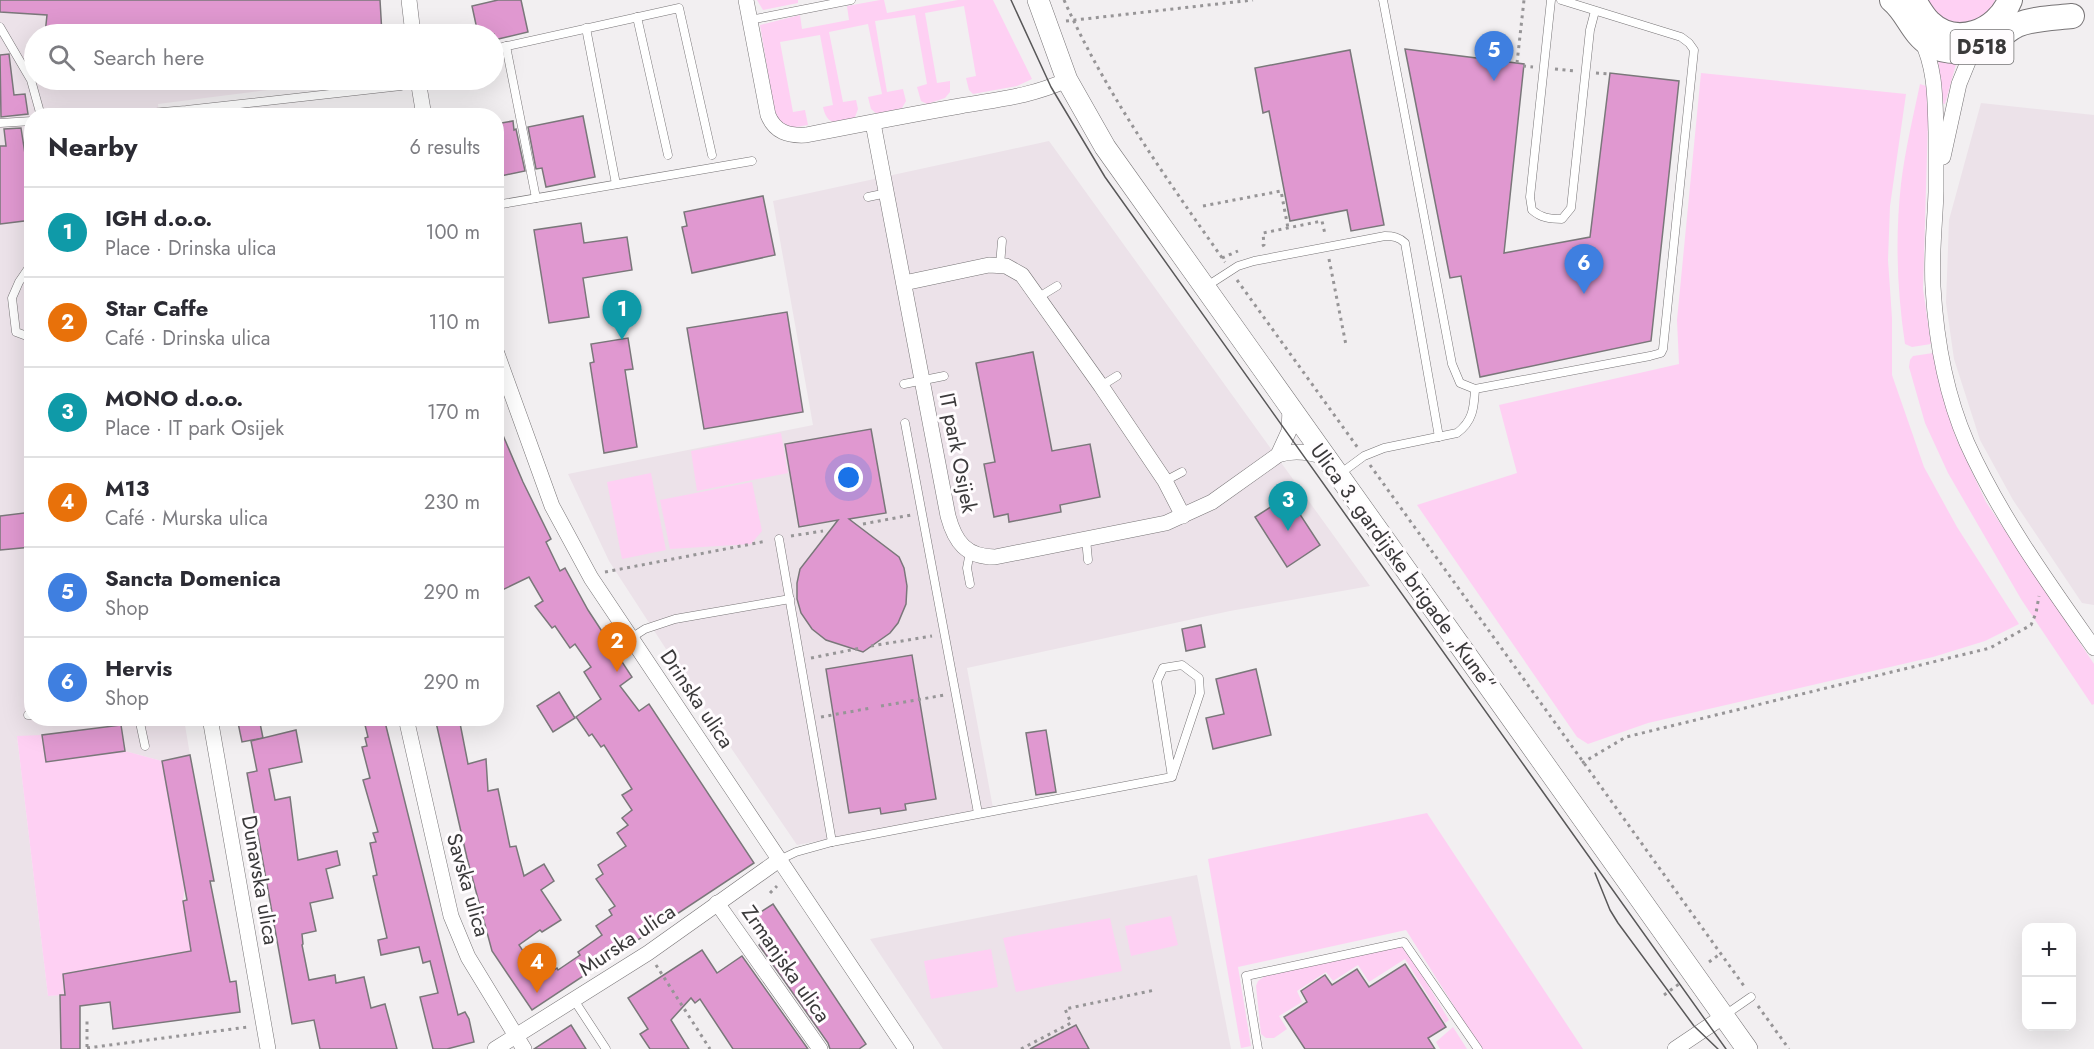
<!DOCTYPE html>
<html lang="en">
<head>
<meta charset="utf-8">
<style>
  :root { --surface:#fff; --page:#f2f2f3; --text:#2b2b33; --muted:#7c7c81; --line:#e1e1e2; --accent:#2563eb }
  body { margin:0; font-family:Jost,sans-serif; background:var(--page); color:var(--text) }
  .controls { position:absolute; right:18px; bottom:18px; display:grid; overflow:hidden; border-radius:12px; box-shadow:0 6px 24px #0002 }
  .controls button { width:54px; height:54px; display:grid; place-items:center; padding:0; border:0; border-bottom:2px solid var(--line); background:var(--surface); color:var(--text); font:30px sans-serif }
  .you { position:absolute; left:849px; top:478px; width:21px; height:21px; margin:-15px; border:4px solid #fff; border-radius:50%; background:#1a73e8; box-shadow:0 0 0 9px #1a73e833 }
  .badge { display:grid; place-items:center; width:39px; height:39px; border-radius:50%; background:var(--accent); color:#fff; font-size:20px; font-weight:700 }
  .pin { position:absolute; translate:-50% -50px; filter:drop-shadow(0 2px 3px #0008) }
  .pin::after { content:''; position:absolute; top:32px; width:21px; height:18px; background:inherit; clip-path:polygon(0 0,100% 0,50% 100%) }
  .list { margin:0; padding:0; list-style:none }
  h2 { display:flex; justify-content:space-between; align-items:center; height:78px; margin:0; padding:0 24px; font-size:26px }
  h2 small { font-size:20px; font-weight:400; color:var(--muted) }
  .list li { display:grid; grid-template-columns:39px 1fr auto; gap:18px; align-items:center; box-sizing:border-box; height:90px; padding:0 24px; border-top:2px solid var(--line) }
  .list b { display:block; font-size:22px; white-space:nowrap }
  .list p { margin:0; font-size:20px; white-space:nowrap; color:var(--muted) }
  .list em { font-size:20px; font-style:normal; color:var(--muted) }
  .icon { flex:none; width:33px; height:33px; fill:none; stroke:currentColor; stroke-width:2; stroke-linecap:round; stroke-linejoin:round }
  .map { position:relative; flex:none; width:2094px; height:1049px; overflow:hidden }
  .search { position:absolute; background:var(--surface); box-shadow:0 6px 24px #0002; left:24px; top:24px; width:480px; height:66px; display:flex; align-items:center; gap:15px; box-sizing:border-box; padding:0 21px; border-radius:33px; color:var(--muted); font-size:22px }
  .panel { position:absolute; background:var(--surface); box-shadow:0 6px 24px #0002; left:24px; top:108px; width:480px; height:618px; border-radius:24px }
  .map>svg:first-child { display:block }
  .built { fill:#ece2e9 }
  .green { fill:#fed0f3 }
  .building { fill:#e098d0; stroke:#7a777a; stroke-width:1.5 }
  .lines { fill:none; stroke-linecap:round; stroke-linejoin:round }
  .lane-casing { stroke:#777476; stroke-width:9 }
  .street-casing { stroke:#777476; stroke-width:16 }
  .secondary-casing { stroke:#777476; stroke-width:22 }
  .primary-casing { stroke:#777476; stroke-width:26 }
  .path { stroke:#979597; stroke-width:3; stroke-dasharray:3 4.5; stroke-linecap:butt }
  .lane { stroke:#fff; stroke-width:8 }
  .street { stroke:#fff; stroke-width:15 }
  .secondary { stroke:#fff; stroke-width:21 }
  .primary { stroke:#fff; stroke-width:24 }
  .tram { stroke:#595859; stroke-width:1.5 }
  .labels { text-anchor:middle; dominant-baseline:central; stroke-width:6; stroke-linejoin:round; paint-order:stroke }
  .shield { fill:#fffcfe; stroke:#757475; stroke-width:1.5 }
  .shield-label { font-size:20px; font-weight:bold; fill:#3a393a }
  .street-label { font-size:21px; fill:#3a393a; stroke:#fffcfe }
</style>
</head>
<body>
<div class="map">
<svg width="2094" height="1049" viewBox="0 0 2094 1049">
  <rect width="100%" height="100%" fill="#f2eff1"/>
  <g class="built">
    <path d="M0,0H380L382,34H34V80H348L158,104L159,115L32,116V718L184,719L190,755L162,761L125,751L46,762L17,736L48,996L60,995L61,1049H0Z"/>
    <path d="M1981,103L2094,115V605L2082,603L2013,500L1980,440L1954,359L1946,303L1949,220Z"/>
    <path d="M1049,141L1370,586L1230,611L967,668L993,808L797,845L710,717L609,561L568,474L813,425L773,201Z"/>
    <path d="M1197,875L1231,1049H943L870,939Z"/>
  </g>
  <g class="green">
    <path d="M757,0H798V3L763,10Z"/>
    <path d="M880,0H884L887,13L958,0H993L1032,79L1017,86L973,94L969,90L966,78L976,76L964,6L925,13L937,83L950,81V92L945,98L927,104L921,101L917,87L927,84L915,15L875,21L887,92L903,89L906,101L902,108L877,114L871,109L868,97L882,94L868,24L829,32L843,102L856,100L858,109L855,117C840,125 827,127 823,107L833,105L820,35L780,42L793,112L805,110L808,125C791,128 787,130 775,115L760,25L800,15L802,29L849,20L847,6Z"/>
    <path d="M1928,0H1995C1984,32 1941,32 1928,0Z"/>
    <path d="M1938,54L1958,57L1945,104L1940,103Z"/>
    <path d="M1701,73L1906,94L1890,206L1888,260L1892,318V375L1924,467L1957,527L2019,624L1985,641L1933,657L1648,723L1588,744L1577,737L1417,505L1517,473L1499,405L1679,364L1677,320Z"/>
    <path d="M1920,84L1929,87L1923,289L1931,344L1912,347L1905,344C1897,291 1895,237 1901,184C1905,151 1913,117 1920,84Z"/>
    <path d="M1933,353L1941,390L1956,438L1986,502L2094,664V704L2092,705L2021,599L1948,473L1925,423L1909,367L1910,360L1913,356Z"/>
    <path d="M781,433L788,473L697,491L691,451Z"/>
    <path d="M651,473L666,550L622,559L607,482Z"/>
    <path d="M752,482L762,531L751,544L670,549L660,500Z"/>
    <path d="M42,735L46,762L125,751L162,761L185,886L183,901L191,951L63,974L65,995L48,996L17,736Z"/>
    <path d="M1427,813L1583,1049H1481L1406,930L1238,967L1251,1046L1241,1048L1208,859Z"/>
    <path d="M1171,916L1178,945L1131,956L1125,926Z"/>
    <path d="M1110,918L1122,971L1016,992L1003,938Z"/>
    <path d="M1404,945L1449,1020L1445,1023L1405,959L1369,982L1358,965L1333,981L1326,972L1297,991L1302,1002L1279,1016L1287,1029L1274,1038H1266L1261,1034L1256,986L1258,981L1265,976Z"/>
    <path d="M991,949L998,987L931,999L924,961Z"/>
    <path d="M1453,1027L1467,1049H1440L1436,1042Z"/>
  </g>
  <g class="building">
    <path d="M0,0H380L382,34H45L47,15L0,12Z"/>
    <path d="M498,0H521L528,32L494,40V34H478L472,6Z"/>
    <path d="M1405,49L1524,64L1504,253L1590,237L1610,73L1679,81L1651,341L1480,377L1461,276L1450,278Z"/>
    <path d="M1350,50L1384,225L1351,231L1347,210L1290,221L1269,111L1263,113L1255,68Z"/>
    <path d="M9,54L14,95L25,94L28,114L1,117L0,55Z"/>
    <path d="M583,116L595,177L546,187L542,168L536,169L528,127Z"/>
    <path d="M513,121L514,130L516,129L525,171L496,177V124Z"/>
    <path d="M21,128L32,199V220L0,224V146H6L4,129Z"/>
    <path d="M763,196L775,255L692,273L682,227L687,226L684,212Z"/>
    <path d="M581,223L584,243L627,237L632,270L583,278L589,317L549,323L534,230Z"/>
    <path d="M787,312L803,412L704,429L687,328Z"/>
    <path d="M628,338L633,369L625,370L637,447L604,453L590,363L594,362L591,344Z"/>
    <path d="M1033,352L1052,451L1090,444L1100,497L1060,505L1061,512L1009,522L1008,514L994,517L984,464L995,462L976,363Z"/>
    <path d="M496,419L523,482L551,539L546,542L560,571L565,568L588,610L632,677L620,686L639,711L649,704L754,863L532,1010L492,951L467,858L435,718H459L468,764L486,759L488,791L498,789L510,847L516,846L524,876L544,864L554,881L541,890L561,920L542,932L540,930L519,945L541,978L557,968L558,970L580,955L578,952L602,935L596,926L612,915L609,910L615,906L596,879L603,874L598,865L626,846L617,833L628,825L622,818L632,810L622,795L632,789L604,745L601,747L592,734L589,736L576,717L601,699L584,672L591,667L575,644L570,648L555,626L552,628L535,606L543,601L529,577L496,593Z"/>
    <path d="M871,429L886,513L849,519L899,557L904,568L907,586L906,604L898,623L890,633L863,652L826,640L812,629L801,613L797,599V583L800,569L838,520L799,527L785,444Z"/>
    <path d="M1288,496L1320,545L1287,567L1255,517Z"/>
    <path d="M32,512V547L0,550V516Z"/>
    <path d="M1201,625L1205,647L1186,651L1182,629Z"/>
    <path d="M912,655L936,799L905,804L906,810L881,814L880,808L849,813L826,669Z"/>
    <path d="M1256,669L1271,735L1213,749L1206,718L1224,714L1216,679Z"/>
    <path d="M559,692L575,718L553,732L537,706Z"/>
    <path d="M237,718H259L263,738L242,742Z"/>
    <path d="M375,718H384L458,1015L465,1012L469,1019L474,1042L447,1049H433L420,997L438,993L430,961L423,963L419,947L381,955L378,940L387,938L373,876L377,875L370,843L376,842L373,833L378,832L363,780L370,778L362,747L367,746L365,738L368,737L364,721Z"/>
    <path d="M121,725L125,751L46,762L42,735Z"/>
    <path d="M296,730L302,762L269,769L275,800L290,797L298,860L337,851L340,865L326,869L333,898L310,903L316,931L302,934L303,944L302,945L309,980L335,975L336,983L364,977L371,1008L385,1004L397,1049H320L314,1020L292,1024L247,773L257,771L251,741Z"/>
    <path d="M1046,730L1056,792L1036,795L1026,733Z"/>
    <path d="M190,755L214,881H210L230,982L236,981L240,1012L113,1029L110,1002L80,1006V1049H61L60,995H65L63,974L191,951L183,901L187,900L162,761Z"/>
    <path d="M773,904L866,1044L859,1049H830L828,1043L759,945L761,943L747,921Z"/>
    <path d="M702,950L717,973L742,956L808,1049H733L700,999L695,1003L691,998L671,1020L689,1049H650L640,1034L648,1029L628,998Z"/>
    <path d="M1405,964L1446,1027L1428,1038L1435,1049H1305L1284,1017L1307,1002L1301,991L1325,975L1332,985L1357,969L1369,987Z"/>
    <path d="M571,1025L586,1049H534Z"/>
    <path d="M1076,1025L1089,1049H1030Z"/>
  </g>
  <g class="lines">
    <g class="lane-casing">
      <g id="lane">
        <path d="M1383,0L1452,364L1460,383L1475,389L1650,356L1661,353L1663,349L1694,50L1689,43L1681,37L1561,0"/>
        <path d="M1551,0L1530,197L1532,210C1541,218 1550,219 1562,219L1571,208L1590,30L1595,11"/>
        <path d="M637,17L668,155"/>
        <path d="M750,20L851,0"/>
        <path d="M0,27L31,80L41,116"/>
        <path d="M586,28L616,184"/>
        <path d="M506,46L536,198"/>
        <path d="M494,49L679,8L712,155"/>
        <path d="M115,116L186,110L401,86"/>
        <path d="M289,116L304,113L331,116"/>
        <path d="M0,123L32,121"/>
        <path d="M868,197L887,193"/>
        <path d="M496,205L752,161"/>
        <path d="M32,263L19,282L12,298L16,332L32,338"/>
        <path d="M1000,265L1002,241"/>
        <path d="M1207,286L1238,266L1254,261L1385,236C1393,236 1399,237 1405,243L1439,437"/>
        <path d="M1039,297L1057,286"/>
        <path d="M904,384L944,376"/>
        <path d="M1101,386L1117,376"/>
        <path d="M905,423L978,813"/>
        <path d="M1341,473L1364,456L1384,448L1457,433C1473,421 1474,408 1475,389"/>
        <path d="M1165,481L1182,472"/>
        <path d="M779,539L832,842"/>
        <path d="M1086,539L1088,560"/>
        <path d="M970,584L967,568L970,552"/>
        <path d="M631,638L645,629L675,619L790,599"/>
        <path d="M28,715H32"/>
        <path d="M139,718L145,746"/>
        <path d="M779,860L796,852L832,842L1172,777L1157,681L1163,668L1182,665L1199,678L1200,693L1172,777"/>
        <path d="M574,1000L606,1049"/>
        <path d="M1725,1015L1751,997"/>
        <path d="M1258,1049L1246,976L1404,942L1478,1049"/>
      </g>
    </g>
    <g class="street-casing">
      <g id="street">
        <path d="M409,0L413,34"/>
        <path d="M746,0L768,115C775,132 788,136 806,135C857,125 908,115 960,106C999,99 1029,97 1067,80"/>
        <path d="M1921,39C1936,69 1935,100 1936,132C1936,152 1936,172 1936,192C1935,223 1931,255 1933,287C1936,339 1946,395 1967,443C2000,516 2048,583 2094,648"/>
        <path d="M418,80L424,116"/>
        <path d="M873,123L948,516C955,542 966,557 995,557L1166,523L1212,502L1278,455C1293,450 1309,452 1324,457"/>
        <path d="M1943,157L1959,84L1975,45"/>
        <path d="M904,283L989,265L1006,266L1022,275L1101,386L1165,481L1183,516"/>
        <path d="M496,351L552,506L591,578L906,1049"/>
        <path d="M1278,455L1289,431L1290,409"/>
        <path d="M210,718L268,1049"/>
        <path d="M406,718L451,916L468,957L524,1049"/>
        <path d="M717,903L820,1049"/>
        <path d="M495,1049L648,953L779,860"/>
        <path d="M1675,1049L1724,1016"/>
      </g>
    </g>
    <g class="secondary-casing">
      <path id="secondary" d="M1038,0L1067,80L1105,147L1747,1049"/>
    </g>
    <g class="primary-casing">
      <g id="primary">
        <path d="M1892,0C1908,13 1912,34 1931,45C1949,55 1977,52 1994,41C2002,36 2008,29 2017,25C2034,18 2054,18 2072,16"/>
        <path d="M1915,2C1919,9 1923,16 1929,22C1956,48 1997,32 2010,0"/>
      </g>
    </g>
    <g class="path">
      <path d="M1064,0C1106,94 1166,178 1225,262"/>
      <path d="M1066,21L1253,0"/>
      <path d="M1517,63L1524,0"/>
      <path d="M1523,66L1533,67"/>
      <path d="M1555,69L1575,71"/>
      <path d="M1596,73L1610,74"/>
      <path d="M1203,206L1281,191L1288,228"/>
      <path d="M1262,246L1264,245L1263,233L1322,221L1325,234"/>
      <path d="M1222,258L1238,251"/>
      <path d="M1329,259L1346,345"/>
      <path d="M1237,280L1358,448"/>
      <path d="M1370,465L1744,986"/>
      <path d="M863,524L911,515"/>
      <path d="M791,536L823,531"/>
      <path d="M605,572L767,541"/>
      <path d="M871,646L932,636"/>
      <path d="M811,658L861,648"/>
      <path d="M881,706L945,695"/>
      <path d="M821,717L871,708"/>
      <path d="M1582,763L1626,737L1990,648L2031,625L2036,613L2039,596"/>
      <path d="M770,893L777,886"/>
      <path d="M1709,962L1720,954"/>
      <path d="M656,965L710,1049"/>
      <path d="M1664,995L1679,984"/>
      <path d="M1758,1006L1789,1049"/>
      <path d="M87,1047V1020"/>
      <path d="M87,1048L248,1027"/>
      <path d="M1021,1049L1071,1023L1065,1009L1155,990"/>
    </g>
    <use href="#lane" class="lane"/>
    <use href="#street" class="street"/>
    <use href="#secondary" class="secondary"/>
    <use href="#primary" class="primary"/>
    <g class="tram">
      <path d="M1011,0L1051,87L1105,177L1726,1049"/>
      <path d="M1595,873L1610,910L1618,923L1694,1026L1718,1049"/>
    </g>
  </g>
  <g class="labels">
    <rect class="shield" x="1950.5" y="30" width="63" height="34" rx="4.5"/>
    <g class="shield-label">
      <text x="1982" y="47">D518</text>
    </g>
    <g class="street-label">
      <text transform="translate(958 453) rotate(79)">IT park Osijek</text>
      <text transform="translate(1403 567) rotate(54)">Ulica 3. gardijske brigade „Kune“</text>
      <text transform="translate(697 699) rotate(56)">Drinska ulica</text>
      <text transform="translate(260 880) rotate(80)">Dunavska ulica</text>
      <text transform="translate(468 885) rotate(74)">Savska ulica</text>
      <text transform="translate(627 940) rotate(-34)">Murska ulica</text>
      <text transform="translate(786 964) rotate(55)">Zrmanjska ulica</text>
    </g>
  </g>
</svg>
<div class="controls">
<button>+</button>
<button>−</button>
</div>
<div class="you"></div>
<div class="pin badge" style="left:622px;top:340px;background:#0f9aa8">1</div>
<div class="pin badge" style="left:617px;top:672px;background:#e8710a">2</div>
<div class="pin badge" style="left:1288px;top:531px;background:#0f9aa8">3</div>
<div class="pin badge" style="left:537px;top:993px;background:#e8710a">4</div>
<div class="pin badge" style="left:1494px;top:81px;background:#3f7fe0">5</div>
<div class="pin badge" style="left:1584px;top:294px;background:#3f7fe0">6</div>
<div class="search"><svg class="icon" aria-label="search" viewBox="0 0 24 24"><circle cx="10" cy="10" r="6"/><path d="M15 15l6 6"/></svg>Search here</div>
<section class="panel">
<h2>Nearby<small>6 results</small></h2>
<ul class="list">
<li><span class="badge" style="background:#0f9aa8">1</span><div><b>IGH d.o.o.</b><p>Place · Drinska ulica</p></div><em>100 m</em></li>
<li><span class="badge" style="background:#e8710a">2</span><div><b>Star Caffe</b><p>Café · Drinska ulica</p></div><em>110 m</em></li>
<li><span class="badge" style="background:#0f9aa8">3</span><div><b>MONO d.o.o.</b><p>Place · IT park Osijek</p></div><em>170 m</em></li>
<li><span class="badge" style="background:#e8710a">4</span><div><b>M13</b><p>Café · Murska ulica</p></div><em>230 m</em></li>
<li><span class="badge" style="background:#3f7fe0">5</span><div><b>Sancta Domenica</b><p>Shop</p></div><em>290 m</em></li>
<li><span class="badge" style="background:#3f7fe0">6</span><div><b>Hervis</b><p>Shop</p></div><em>290 m</em></li>
</ul>
</section>
</div>
</body>
</html>
